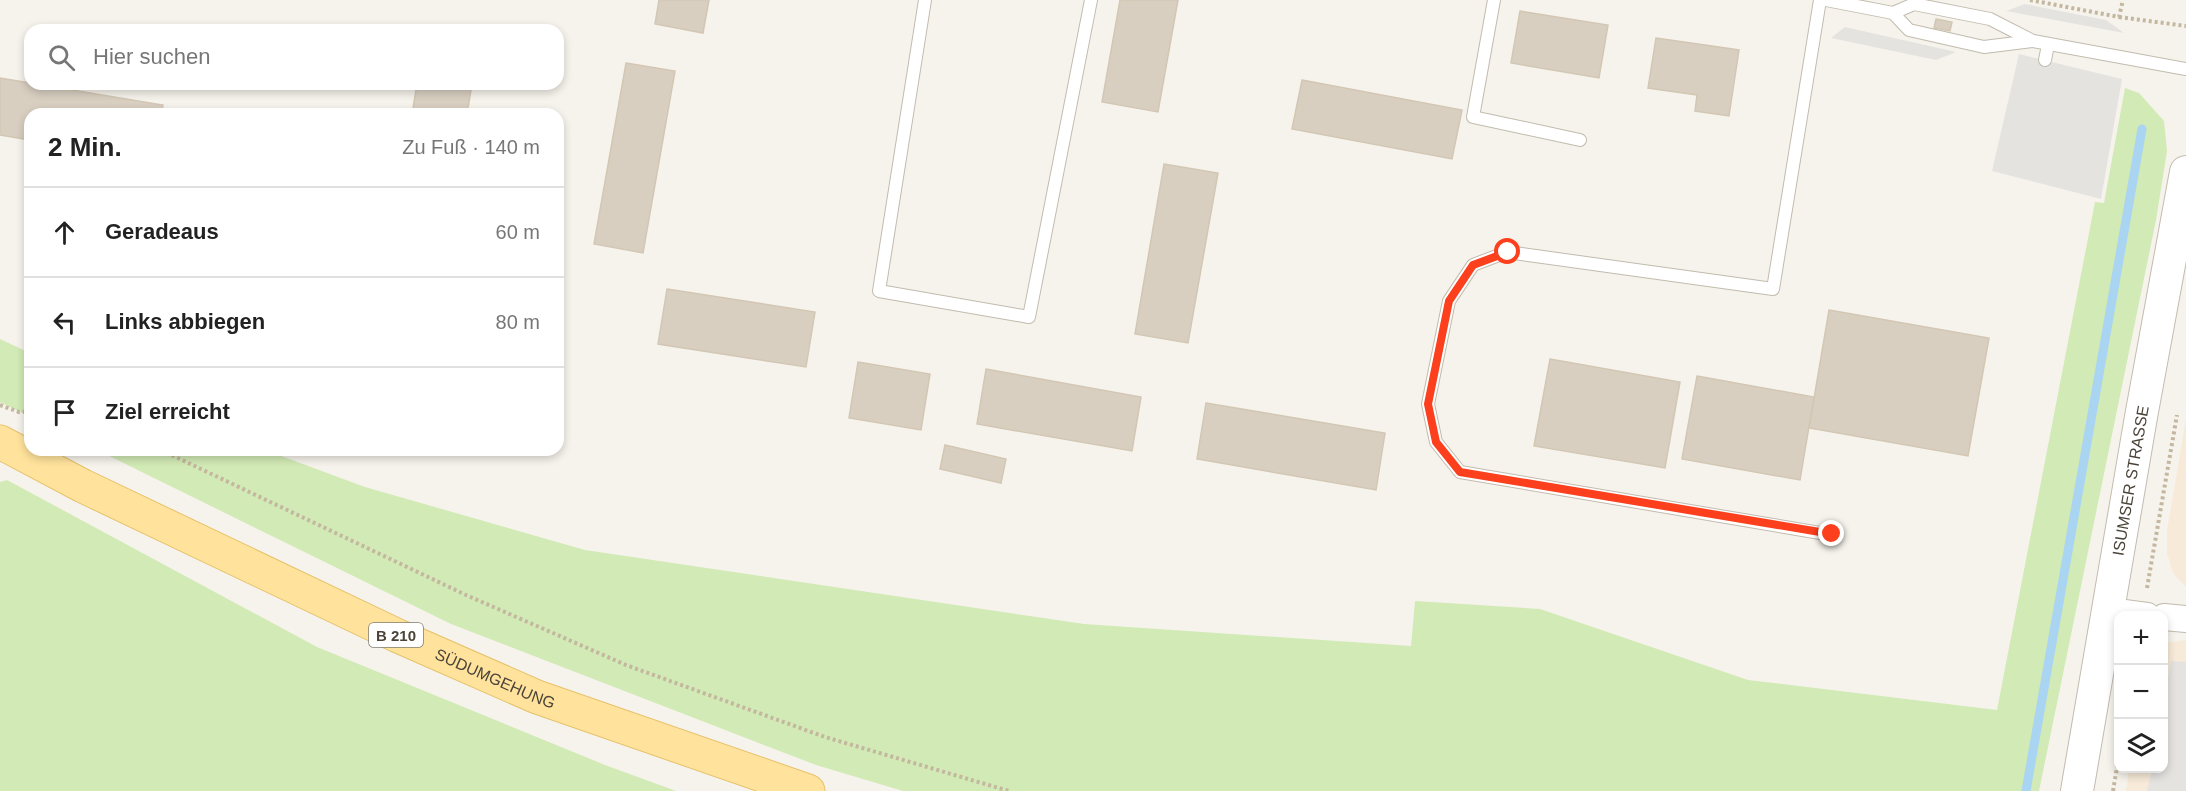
<!DOCTYPE html>
<html lang="de">
<head>
<meta charset="utf-8">
<style>
  :root { --surface:#fff; --page:#f2f2f2; --text:#222; --muted:#767676; --line:#e0e0e0 }
  body { margin:0; font-family:Arial,sans-serif; background:var(--page); color:var(--text) }
  .controls { position:absolute; right:18px; bottom:18px; display:grid; overflow:hidden; border-radius:12px; box-shadow:0 3px 9px #0003 }
  .controls button { width:54px; height:54px; display:grid; place-items:center; padding:0; border:0; border-bottom:2px solid var(--line); background:var(--surface); color:var(--text); font:30px sans-serif }
  .stop { position:absolute; width:18px; height:18px; margin:-14px; border:4px solid #fc3f1d; border-radius:50%; background:#fff }
  .stop.end { background:#fc3f1d; border-color:#fff; box-shadow:0 2px 6px #0008 }
  .list { margin:0; padding:0; list-style:none }
  h2 { display:flex; justify-content:space-between; align-items:center; height:78px; margin:0; padding:0 24px; font-size:26px }
  h2 small { font-size:20px; font-weight:400; color:var(--muted) }
  .list li { display:grid; grid-template-columns:39px 1fr auto; gap:18px; align-items:center; box-sizing:border-box; height:90px; padding:0 24px; border-top:2px solid var(--line) }
  .list b { display:block; font-size:22px; white-space:nowrap }
  .list em { font-size:20px; font-style:normal; color:var(--muted) }
  .icon { flex:none; width:33px; height:33px; fill:none; stroke:currentColor; stroke-width:2; stroke-linecap:round; stroke-linejoin:round }
  .map { position:relative; flex:none; width:2186px; height:791px; overflow:hidden }
  .search { position:absolute; background:var(--surface); box-shadow:0 3px 9px #0003; left:24px; top:24px; width:540px; height:66px; display:flex; align-items:center; gap:15px; box-sizing:border-box; padding:0 21px; border-radius:18px; color:var(--muted); font-size:22px }
  .panel { position:absolute; background:var(--surface); box-shadow:0 3px 9px #0003; left:24px; top:108px; width:540px; height:348px; border-radius:18px }
  .map>svg:first-child { display:block }
  .commercial { fill:#f7ead8 }
  .green { fill:#d2eab5 }
  .parking { fill:#e5e3e0 }
  .lines { fill:none; stroke-linecap:round; stroke-linejoin:round }
  .stream { stroke:#a9d4f2; stroke-width:9 }
  .building { fill:#d8cfc1; stroke:#d3c7b4; stroke-width:1.5 }
  .service-casing { stroke:#c2bbae; stroke-width:14 }
  .minor-casing { stroke:#c2bbae; stroke-width:28 }
  .tertiary-casing { stroke:#c2bbae; stroke-width:34 }
  .primary-casing { stroke:#e6c16a; stroke-width:35 }
  .path { stroke:#c4b79f; stroke-width:4; stroke-dasharray:3 3; stroke-linecap:butt }
  .service { stroke:#fff; stroke-width:12 }
  .minor { stroke:#fff; stroke-width:26 }
  .tertiary { stroke:#fff; stroke-width:32 }
  .primary { stroke:#ffe39c; stroke-width:33 }
  .route { stroke:#fc3f1d; stroke-width:8 }
  .labels { text-anchor:middle; dominant-baseline:central; stroke-width:6; stroke-linejoin:round; paint-order:stroke }
  .shield { fill:#fff; stroke:#817c74; stroke-width:1.5 }
  .shield-label { font-size:15px; font-weight:bold; fill:#4b4439 }
  .street-label { font-size:16px; fill:#4b4439; stroke:#fff }
</style>
</head>
<body>
<div class="map">
<svg width="2186" height="791" viewBox="0 0 2186 791">
  <rect width="100%" height="100%" fill="#f6f3ec"/>
  <g class="commercial">
    <path d="M2186,419V587L2173,573L2167,553V531Z"/>
    <path d="M2186,640V791H2126L2129,769L2164,768V643Z"/>
  </g>
  <g class="green">
    <path d="M2125,88L2139,93L2164,121L2167,151L2156,220L2039,791H903L816,765L451,624L97,450H265L365,487L585,550L1084,624L1411,646L1415,601L1540,609L1748,680L1997,710L2095,202L2104,203Z"/>
    <path d="M0,339L30,353V417L0,402Z"/>
    <path d="M7,480L317,647L605,765L676,791H0V482Z"/>
  </g>
  <g class="parking">
    <path d="M2025,4L2106,20L2124,33L2006,11Z"/>
    <path d="M1845,27L1956,52L1936,60L1831,38Z"/>
    <path d="M2019,54L2122,79L2101,199L1992,171Z"/>
    <path d="M2171,661L2186,662V791H2147L2152,769L2164,768V703Z"/>
  </g>
  <g class="lines">
    <path class="stream" d="M2026,791L2142,129"/>
  </g>
  <g class="building">
    <path d="M659,0H709L703,33L655,24Z"/>
    <path d="M1120,0H1178L1158,112L1102,102Z"/>
    <path d="M1520,11L1608,25L1599,78L1511,63Z"/>
    <path d="M1936,19L1952,22L1950,31L1934,28Z"/>
    <path d="M1656,38L1739,50L1729,116L1695,111L1697,95L1648,88Z"/>
    <path d="M626,63L675,71L643,253L594,244Z"/>
    <path d="M0,78L163,105L161,114H30V140L0,135Z"/>
    <path d="M1302,80L1462,110L1452,159L1292,129Z"/>
    <path d="M417,84H472L467,114H412Z"/>
    <path d="M1164,164L1218,173L1188,343L1135,334Z"/>
    <path d="M667,289L815,312L806,367L658,344Z"/>
    <path d="M1829,310L1989,338L1968,456L1809,428Z"/>
    <path d="M1550,359L1680,382L1665,468L1534,446Z"/>
    <path d="M858,362L930,374L921,430L849,418Z"/>
    <path d="M986,369L1141,397L1132,451L977,424Z"/>
    <path d="M1697,376L1814,397L1800,480L1682,459Z"/>
    <path d="M1206,403L1385,433L1376,490L1197,459Z"/>
    <path d="M945,445L1006,459L1001,483L940,469Z"/>
  </g>
  <g class="lines">
    <g class="service-casing">
      <g id="service">
        <path d="M925,0L879,291L1029,317L1091,0"/>
        <path d="M1494,0L1473,117L1580,140"/>
        <path d="M1820,0L1773,289L1507,252L1473,265L1449,301L1428,404L1436,442L1460,472L1832,535"/>
        <path d="M1826,0L1893,13L1914,4L1990,19L2033,41L2186,69"/>
        <path d="M1893,13L1909,30L1984,47L2032,41"/>
        <path d="M2045,60L2048,45"/>
      </g>
    </g>
    <g class="minor-casing">
      <g id="minor">
        <path d="M2109,611L2147,616"/>
        <path d="M2164,617L2186,619"/>
      </g>
    </g>
    <g class="tertiary-casing">
      <g id="tertiary">
        <path id="s1" d="M2077,791L2141,417L2186,172"/>
      </g>
    </g>
    <g class="primary-casing">
      <g id="primary">
        <path id="s2" d="M0,442L83,486L398,636L537,697L808,791"/>
      </g>
    </g>
    <g class="path">
      <path d="M2030,0L2119,17L2123,0"/>
      <path d="M2119,17L2186,26"/>
      <path d="M0,405L19,412L30,411"/>
      <path d="M161,450L466,595L626,665L825,737L1009,791"/>
      <path d="M2147,588L2177,415"/>
      <path d="M2113,791L2118,761"/>
    </g>
    <use href="#service" class="service"/>
    <use href="#minor" class="minor"/>
    <use href="#tertiary" class="tertiary"/>
    <use href="#primary" class="primary"/>
  </g>
  <g class="lines">
    <path class="route" d="M1508,252L1473,265L1449,301L1428,404L1436,442L1460,472L1832,534"/>
  </g>
  <g class="labels">
    <rect class="shield" x="369" y="623" width="54" height="24" rx="4.5"/>
    <g class="shield-label">
      <text x="396" y="635">B 210</text>
    </g>
    <g class="street-label">
      <text stroke="none"><textPath href="#s1" startOffset="315">ISUMSER STRASSE</textPath></text>
      <text stroke="none"><textPath href="#s2" startOffset="549">SÜDUMGEHUNG</textPath></text>
    </g>
  </g>
</svg>
<div class="controls">
<button>+</button>
<button>−</button>
<button><svg class="icon" aria-label="layers" viewBox="0 0 24 24"><path d="M12 4l9 5-9 5-9-5zM3 14l9 5 9-5"/></svg></button>
</div>
<div class="stop" style="left:1508px;top:252px"></div>
<div class="stop end" style="left:1832px;top:534px"></div>
<div class="search"><svg class="icon" aria-label="search" viewBox="0 0 24 24"><circle cx="10" cy="10" r="6"/><path d="M15 15l6 6"/></svg>Hier suchen</div>
<section class="panel">
<h2>2 Min.<small>Zu Fuß · 140 m</small></h2>
<ul class="list">
<li><svg class="icon" aria-label="ahead" viewBox="0 0 24 24"><path d="M12 20V5M6 11l6-6 6 6"/></svg><div><b>Geradeaus</b></div><em>60 m</em></li>
<li><svg class="icon" aria-label="left" viewBox="0 0 24 24"><path d="M17 20v-9H6M10 6l-5 5 5 5"/></svg><div><b>Links abbiegen</b></div><em>80 m</em></li>
<li><svg class="icon" aria-label="arrive" viewBox="0 0 24 24"><path d="M6 21V4h12l-3 4 3 4H6"/></svg><div><b>Ziel erreicht</b></div></li>
</ul>
</section>
</div>
</body>
</html>
